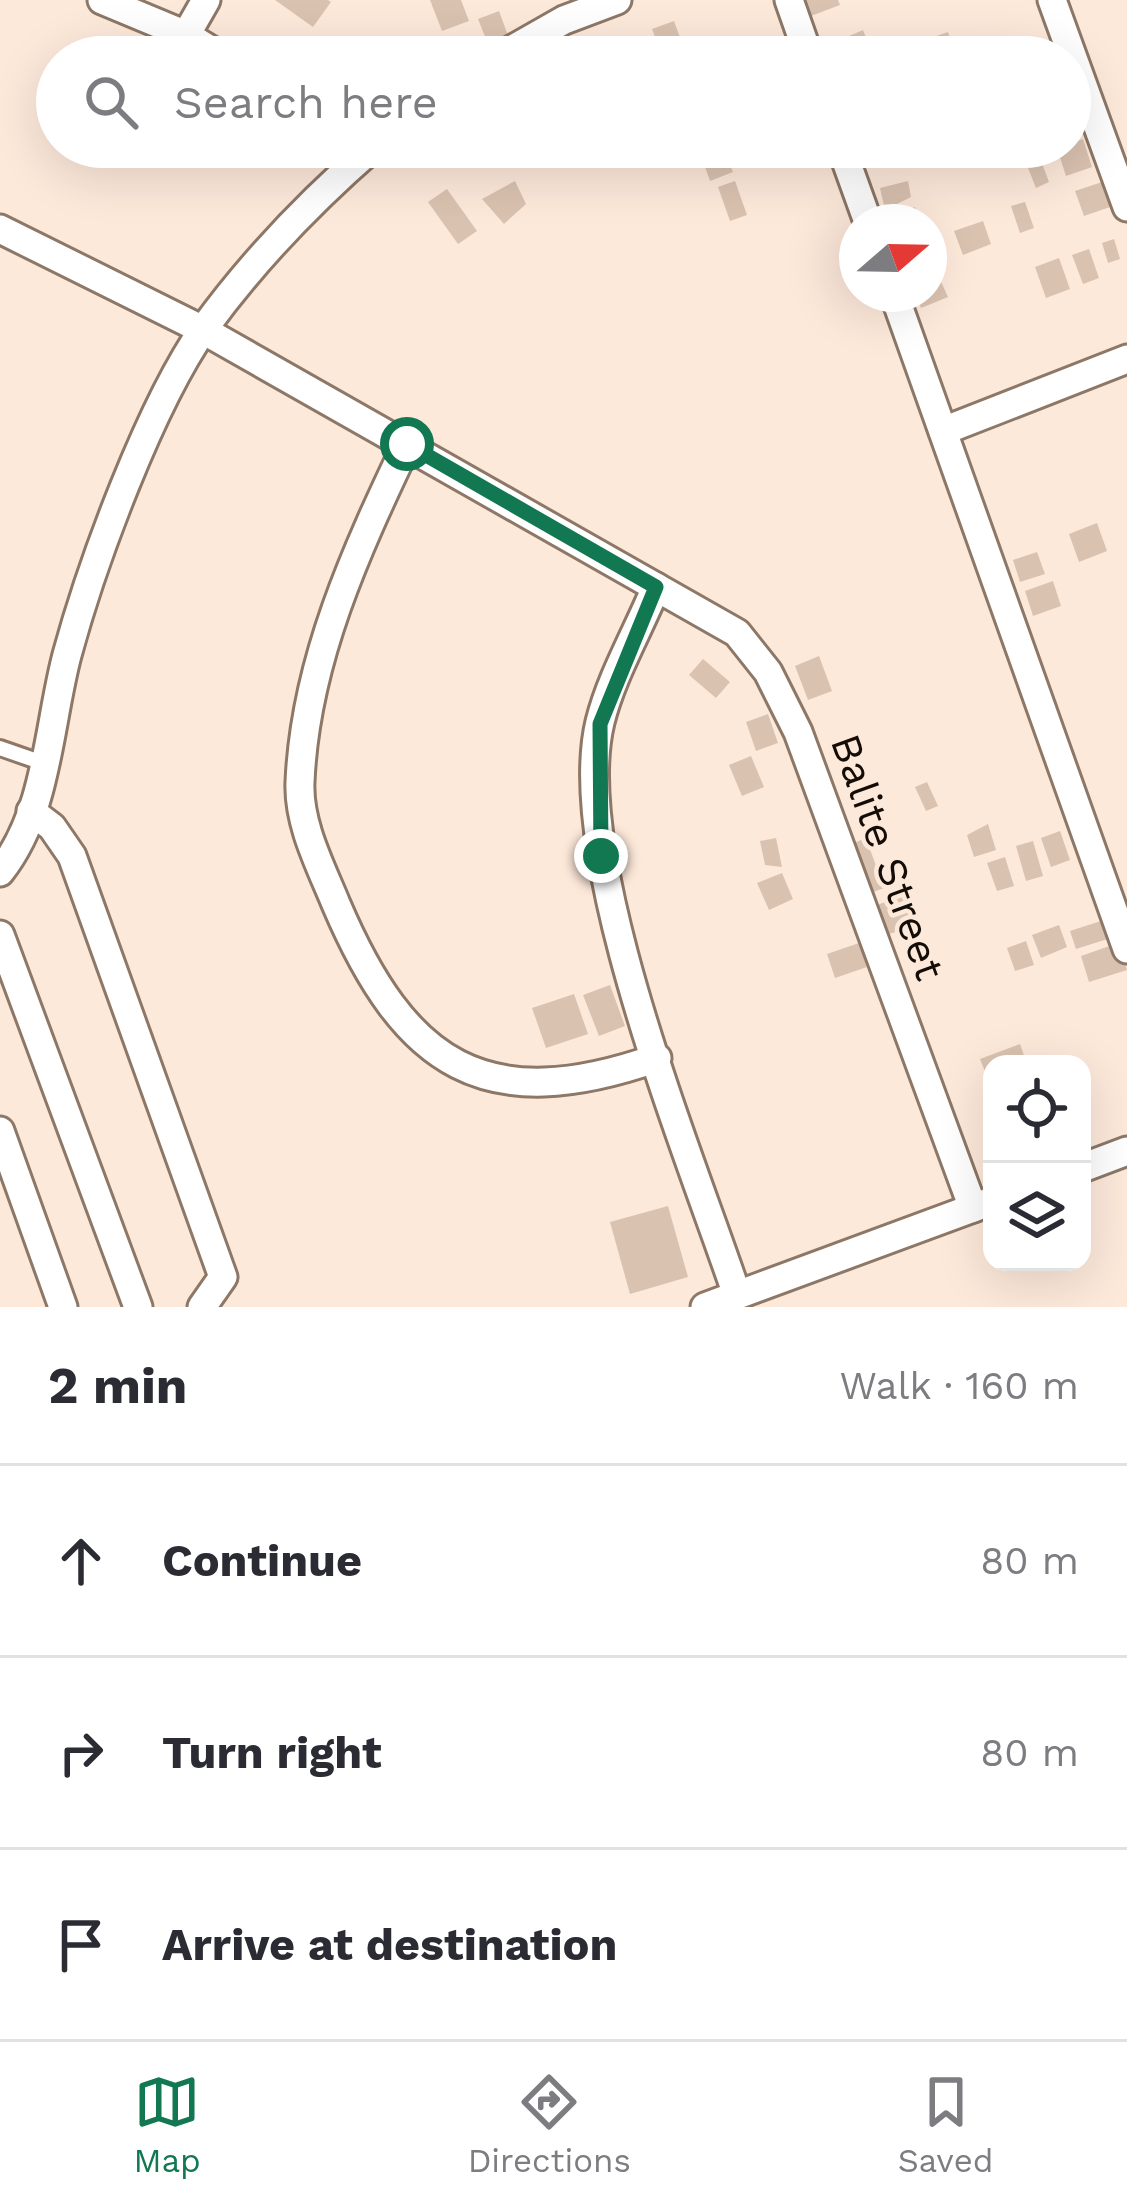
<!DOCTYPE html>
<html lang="en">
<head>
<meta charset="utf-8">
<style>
  :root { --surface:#fff; --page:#f7f7f7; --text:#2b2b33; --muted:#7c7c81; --line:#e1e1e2; --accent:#117851 }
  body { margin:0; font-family:"Work Sans",sans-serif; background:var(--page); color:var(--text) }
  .controls { position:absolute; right:36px; bottom:36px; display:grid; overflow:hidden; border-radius:24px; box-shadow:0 12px 48px #0002 }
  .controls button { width:108px; height:108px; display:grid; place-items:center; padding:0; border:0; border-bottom:3px solid var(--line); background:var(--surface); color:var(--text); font:60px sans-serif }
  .compass { position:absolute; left:839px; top:204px; width:108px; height:108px; border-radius:50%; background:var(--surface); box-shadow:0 12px 48px #0002; rotate:70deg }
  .stop { position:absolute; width:36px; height:36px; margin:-27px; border:9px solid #117851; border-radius:50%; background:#fff }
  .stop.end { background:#117851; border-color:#fff; box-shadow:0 3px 12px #0008 }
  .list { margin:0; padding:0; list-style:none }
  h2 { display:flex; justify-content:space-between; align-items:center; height:156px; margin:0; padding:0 48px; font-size:51px }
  h2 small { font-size:39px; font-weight:400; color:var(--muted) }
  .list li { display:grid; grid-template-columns:78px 1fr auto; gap:36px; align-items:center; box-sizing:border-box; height:192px; padding:0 48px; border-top:3px solid var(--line) }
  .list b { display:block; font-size:45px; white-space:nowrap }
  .list em { font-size:39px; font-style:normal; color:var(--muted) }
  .icon { flex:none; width:66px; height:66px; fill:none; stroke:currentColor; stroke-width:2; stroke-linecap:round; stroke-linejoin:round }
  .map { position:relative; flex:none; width:1127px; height:1307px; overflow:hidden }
  .search { position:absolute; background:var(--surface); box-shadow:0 12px 48px #0002; left:36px; right:36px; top:36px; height:132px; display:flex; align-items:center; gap:30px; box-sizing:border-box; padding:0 42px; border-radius:66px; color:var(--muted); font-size:45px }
  .sheet { height:732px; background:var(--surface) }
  nav { display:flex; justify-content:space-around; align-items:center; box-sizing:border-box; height:168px; border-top:3px solid var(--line); background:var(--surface); font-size:33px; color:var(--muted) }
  nav a { display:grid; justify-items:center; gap:6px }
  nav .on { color:var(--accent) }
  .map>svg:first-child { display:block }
  .building { fill:#dac2b0 }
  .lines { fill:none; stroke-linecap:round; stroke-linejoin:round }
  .service-casing { stroke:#8d7766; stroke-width:20 }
  .minor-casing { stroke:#8d7766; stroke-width:33 }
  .service { stroke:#fff; stroke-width:14 }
  .minor { stroke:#fff; stroke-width:27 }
  .route { stroke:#117851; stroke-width:15 }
  .labels { text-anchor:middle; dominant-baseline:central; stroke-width:9; stroke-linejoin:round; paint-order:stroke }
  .street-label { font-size:42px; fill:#140c06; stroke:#fde9da }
</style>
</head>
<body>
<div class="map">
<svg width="1127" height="1307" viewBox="0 0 1127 1307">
  <rect width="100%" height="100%" fill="#fde9da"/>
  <g class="building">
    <path d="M275,0H328L331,2L313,27Z"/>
    <path d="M430,0H461L469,21L442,31Z"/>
    <path d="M805,0H838L840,5L811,16Z"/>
    <path d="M499,11L510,41L490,49L478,19Z"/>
    <path d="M674,21L687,57H662L652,29Z"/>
    <path d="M863,30L873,55L841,57L835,42Z"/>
    <path d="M948,32L956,57H928L922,41Z"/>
    <path d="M1083,139L1092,167L1066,176L1057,148Z"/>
    <path d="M506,147H535L537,151L513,163Z"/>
    <path d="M725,153L733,172L710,181L703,161Z"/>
    <path d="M1040,158L1049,182L1036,188L1026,163Z"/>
    <path d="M515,181L526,204L504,224L482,199Z"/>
    <path d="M735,181L747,215L730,221L718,187Z"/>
    <path d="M908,181L911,197L885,210L880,188Z"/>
    <path d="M1102,182L1110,207L1084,216L1075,191Z"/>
    <path d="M447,189L477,231L458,244L428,202Z"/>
    <path d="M1025,202L1034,228L1020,233L1011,206Z"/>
    <path d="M915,207L922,222H891L889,218Z"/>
    <path d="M983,221L991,244L963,255L954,231Z"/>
    <path d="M1114,239L1120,259L1108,263L1102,243Z"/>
    <path d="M1089,249L1099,278L1083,284L1072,255Z"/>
    <path d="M1059,258L1070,289L1046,298L1035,267Z"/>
    <path d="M939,277L948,297L921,308L916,294H929V281Z"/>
    <path d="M1097,523L1107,551L1079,562L1069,534Z"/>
    <path d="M1037,552L1045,574L1020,582L1013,560Z"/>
    <path d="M1053,581L1061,606L1033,616L1025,591Z"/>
    <path d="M819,656L832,691L808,700L795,666Z"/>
    <path d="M703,659L730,682L716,698L689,675Z"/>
    <path d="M768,714L778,743L756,751L746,722Z"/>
    <path d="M751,756L764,787L742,796L729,765Z"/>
    <path d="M927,782L938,806L926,811L915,787Z"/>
    <path d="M988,824L996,850L974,857L967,835Z"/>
    <path d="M1060,831L1070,860L1051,867L1041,838Z"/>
    <path d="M776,838L782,867L765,865L760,841Z"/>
    <path d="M866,838L884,888L868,894L849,845Z"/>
    <path d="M1033,841L1043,876L1026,881L1016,846Z"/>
    <path d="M1005,857L1014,886L997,891L987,863Z"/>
    <path d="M782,873L793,899L769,910L757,883Z"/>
    <path d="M903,895L913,927L882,936L872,907Z"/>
    <path d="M1110,918L1117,936L1076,949L1070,931Z"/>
    <path d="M1059,925L1067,947L1041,958L1032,935Z"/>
    <path d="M1026,941L1034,965L1015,971L1007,948Z"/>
    <path d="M859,943L867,967L835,978L827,954Z"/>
    <path d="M1118,943L1127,970L1089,982L1081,956Z"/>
    <path d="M610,985L625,1026L599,1036L583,995Z"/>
    <path d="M574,994L588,1034L546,1048L532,1008Z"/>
    <path d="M1020,1044L1027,1064H992V1089L980,1059Z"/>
    <path d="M668,1206L688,1277L630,1294L610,1222Z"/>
  </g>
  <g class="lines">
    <g class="service-casing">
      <path id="service" d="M0,748L46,764"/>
    </g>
    <g class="minor-casing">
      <g id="minor">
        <path d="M102,0L186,35L222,57"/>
        <path d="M789,0L809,57"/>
        <path d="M1052,0L1127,207"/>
        <path d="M186,35L206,0"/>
        <path d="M499,57L564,20L617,0"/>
        <path d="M841,147L868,222"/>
        <path d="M0,229L203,330L737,633L768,672L798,732L973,1208"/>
        <path d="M894,294L1127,949"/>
        <path d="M943,431L1127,359"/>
        <path d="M407,444C356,551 305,662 300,782C298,824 321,867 336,904C405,1066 485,1118 657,1058"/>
        <path d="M656,587C638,631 611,677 600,722C567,858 691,1158 737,1295"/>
        <path d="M31,811L52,827L72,856L223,1277L202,1307"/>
        <path d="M0,872C48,811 48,727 67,655C92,563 150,405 205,327C253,261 312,200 373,147"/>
        <path d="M0,935L138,1307"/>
        <path d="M0,1131L63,1307"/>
        <path d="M1082,1168L1127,1151"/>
        <path d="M705,1307L992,1201"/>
      </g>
    </g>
    <use href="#service" class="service"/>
    <use href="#minor" class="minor"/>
  </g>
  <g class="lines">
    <path class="route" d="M407,444L656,587L600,724L601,856"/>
  </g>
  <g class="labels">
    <g class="street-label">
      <text transform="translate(888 857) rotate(70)">Balite Street</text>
    </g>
  </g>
</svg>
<div class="controls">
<button><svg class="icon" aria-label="locate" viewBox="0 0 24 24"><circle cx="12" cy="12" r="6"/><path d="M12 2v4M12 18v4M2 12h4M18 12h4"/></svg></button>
<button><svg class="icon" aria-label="layers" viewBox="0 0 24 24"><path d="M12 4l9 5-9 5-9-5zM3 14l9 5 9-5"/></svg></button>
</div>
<svg class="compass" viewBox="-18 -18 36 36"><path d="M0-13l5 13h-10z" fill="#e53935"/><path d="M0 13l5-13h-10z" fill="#7c7c81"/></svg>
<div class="stop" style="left:407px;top:444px"></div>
<div class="stop end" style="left:601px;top:856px"></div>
<div class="search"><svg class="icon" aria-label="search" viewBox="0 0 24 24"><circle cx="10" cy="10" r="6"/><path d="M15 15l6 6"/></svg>Search here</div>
</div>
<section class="sheet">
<h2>2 min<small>Walk · 160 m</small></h2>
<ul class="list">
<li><svg class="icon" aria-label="ahead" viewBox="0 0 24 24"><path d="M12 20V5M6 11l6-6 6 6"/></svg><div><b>Continue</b></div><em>80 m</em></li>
<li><svg class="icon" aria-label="right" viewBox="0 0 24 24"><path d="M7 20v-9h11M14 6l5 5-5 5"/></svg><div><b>Turn right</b></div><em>80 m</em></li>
<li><svg class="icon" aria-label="arrive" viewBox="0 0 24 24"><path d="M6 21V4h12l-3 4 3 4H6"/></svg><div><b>Arrive at destination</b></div></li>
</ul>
</section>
<nav>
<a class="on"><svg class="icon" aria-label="map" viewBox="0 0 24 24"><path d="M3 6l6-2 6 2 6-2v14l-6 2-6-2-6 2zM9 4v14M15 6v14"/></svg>Map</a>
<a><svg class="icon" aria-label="directions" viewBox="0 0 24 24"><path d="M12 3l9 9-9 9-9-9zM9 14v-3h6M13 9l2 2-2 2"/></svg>Directions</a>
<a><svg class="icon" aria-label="saved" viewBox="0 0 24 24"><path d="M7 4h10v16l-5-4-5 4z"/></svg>Saved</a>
</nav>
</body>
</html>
